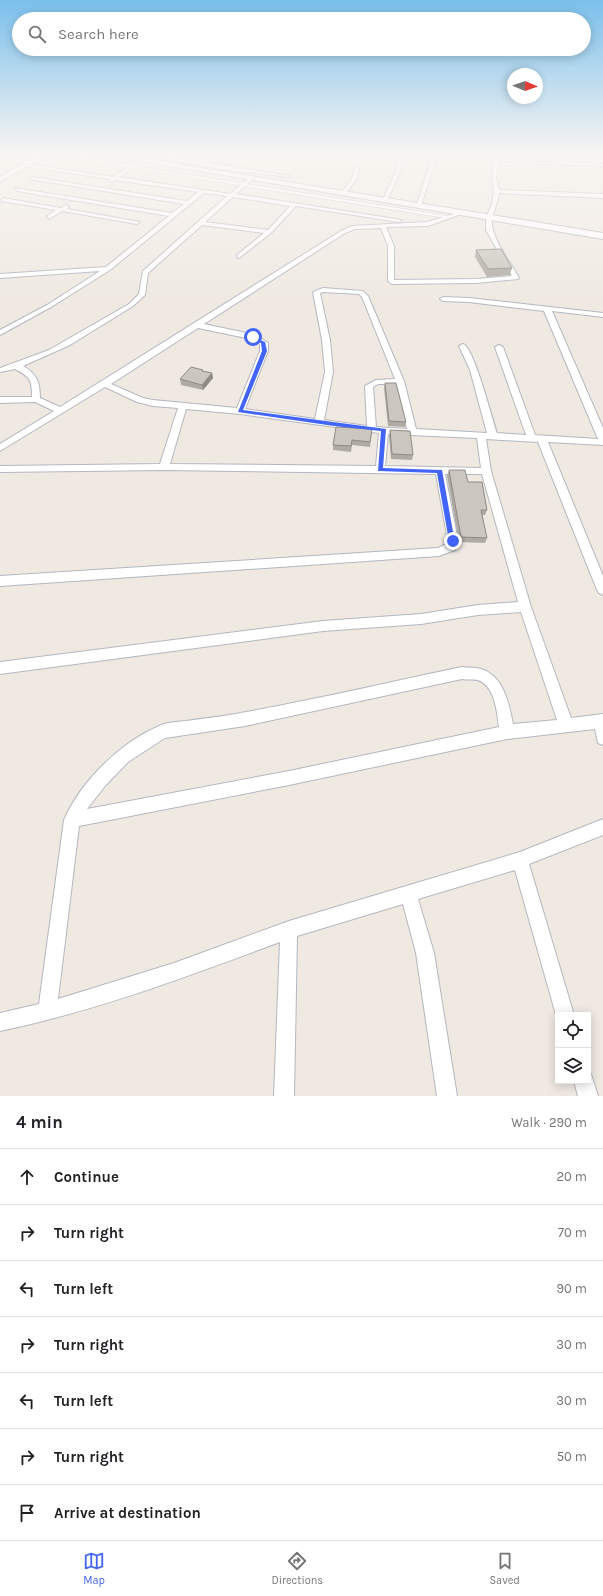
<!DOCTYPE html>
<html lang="en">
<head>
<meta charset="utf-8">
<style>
  :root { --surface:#fff; --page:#f6f6f6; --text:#202124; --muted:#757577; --line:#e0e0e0; --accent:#4264fb }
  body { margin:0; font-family:Karla,sans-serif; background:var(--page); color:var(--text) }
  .controls { position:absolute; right:12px; bottom:12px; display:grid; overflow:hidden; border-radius:0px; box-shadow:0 2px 10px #0003 }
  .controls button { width:36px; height:36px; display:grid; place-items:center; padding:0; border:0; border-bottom:1px solid var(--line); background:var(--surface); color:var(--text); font:20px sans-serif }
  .compass { position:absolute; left:507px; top:68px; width:36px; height:36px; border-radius:50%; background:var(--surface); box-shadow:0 2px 10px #0003; rotate:92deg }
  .stop { position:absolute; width:12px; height:12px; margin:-9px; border:3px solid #4264fb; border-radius:50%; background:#fff }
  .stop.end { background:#4264fb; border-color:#fff; box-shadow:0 1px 4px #0008 }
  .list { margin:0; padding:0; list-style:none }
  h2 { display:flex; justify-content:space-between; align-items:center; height:52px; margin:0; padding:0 16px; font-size:17px }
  h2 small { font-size:13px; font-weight:400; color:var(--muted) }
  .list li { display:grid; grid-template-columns:26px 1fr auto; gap:12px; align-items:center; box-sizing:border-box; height:56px; padding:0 16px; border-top:1px solid var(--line) }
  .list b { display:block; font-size:15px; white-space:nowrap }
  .list em { font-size:13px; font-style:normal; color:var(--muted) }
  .icon { flex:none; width:22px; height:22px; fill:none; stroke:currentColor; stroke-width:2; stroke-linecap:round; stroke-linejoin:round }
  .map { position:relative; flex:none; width:603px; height:1096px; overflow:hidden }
  .search { position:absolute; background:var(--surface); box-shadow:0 2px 10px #0003; left:12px; right:12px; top:12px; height:44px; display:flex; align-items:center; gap:10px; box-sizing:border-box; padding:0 14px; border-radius:22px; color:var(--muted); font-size:15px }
  .sheet { height:444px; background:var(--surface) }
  nav { display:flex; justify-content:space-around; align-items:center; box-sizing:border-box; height:56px; border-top:1px solid var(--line); background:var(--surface); font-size:11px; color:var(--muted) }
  nav a { display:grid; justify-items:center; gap:2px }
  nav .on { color:var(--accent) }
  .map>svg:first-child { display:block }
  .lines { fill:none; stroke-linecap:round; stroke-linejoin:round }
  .lane-casing { stroke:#b4b7c1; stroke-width:3.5 }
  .street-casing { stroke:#b4b7c1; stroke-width:2 }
  .secondary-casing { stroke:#b4b7c1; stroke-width:2 }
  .lane { stroke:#fff; stroke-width:2.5 }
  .street { fill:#fff; fill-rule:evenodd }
  .secondary { fill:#fff; fill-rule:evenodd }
  .wall { fill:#afaba4 }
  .shaded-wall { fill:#8e8b86 }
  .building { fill:#cbc7bf; stroke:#8e8b86 }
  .route { fill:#4264fb }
</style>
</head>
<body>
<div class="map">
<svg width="603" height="1096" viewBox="0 0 603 1096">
  <rect width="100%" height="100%" fill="#efe9e1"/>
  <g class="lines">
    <g class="lane-casing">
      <path id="lane" d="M52,152L132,167L447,217"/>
    </g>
    <g class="street-casing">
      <g id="street">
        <path d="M123,152H135L291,176L289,177L227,170Z"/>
        <path d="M219,152H236L300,161L298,162Z"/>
        <path d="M397,152H401V169L387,201L382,202L397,169Z"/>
        <path d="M434,152H438L421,206L416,207Z"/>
        <path d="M479,152H484L487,157L495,161L497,152H501L499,163L566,162L562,152H566L571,162L603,164V166L547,164L499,165L496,177L499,190L603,194V198L499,193C498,202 493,211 492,220C490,236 511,263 519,278L518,279L476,283L392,284L388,281V246L381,228L355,229L345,233L204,324L256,335L268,343V351L245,409L315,419L325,372L322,340L313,292L323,288L363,291L368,296L404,381L416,429L487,433L470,370L459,346L463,344C474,347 492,419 497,433L526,435L495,347L499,345L503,347L535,435L598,439L544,311L469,302L443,301L440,299L443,297L469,298L603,313V317L552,311L603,428V445L548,442L603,576V595L599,593L597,590L538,442L486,439L491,471L531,607L571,718L603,714V745L598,743L595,729L507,739L289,785L79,826L58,999L174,963L289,921L520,852L603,819V835L529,864L574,1015H558V1021L556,1015L515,870L418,899L434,953L457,1096H437L416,953L403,904L297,936L294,1096H274L280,942C188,976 96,1011 0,1031V1013L39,1004L64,820C80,782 121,742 159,726C167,722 177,722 186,721C206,718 226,716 246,712C318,699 390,682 462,667C468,668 475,667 481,669C504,676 509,704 513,724L557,720L521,612L478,615L421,624L323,631L0,674V662L323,621L421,614L478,605L518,602L482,474H445L458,541L455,550L439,556L0,586V576L438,548L446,544L448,541L436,474L164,470L0,472V466L160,464L178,408L153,406L137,402L105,387L0,451V444L54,411L35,402L0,403V397H32C32,379 30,377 15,369L0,372V368L49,350L129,304L139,294L143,271L227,196L204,193L110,270L51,307L0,335V330L47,305L100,271L0,278V274L106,267L169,216L17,191L15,188L172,213L184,204L29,179L32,177L187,201L198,192L115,180L111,182L109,179L24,166L22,165L24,164L0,158V156L29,162L28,164L113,177L141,160L143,162L119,177L230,194L250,177L252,180L236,194L402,220L399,222L296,206L271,233L239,258L237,257V255L264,233L202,225L148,273L145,295L133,306L70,345L23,366C37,374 40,382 40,398L60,407L341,231L352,226L427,222L461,212V214L428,226L386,227L394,246V280L476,279L512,276L486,230V218L492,204L494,191L492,177L494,164L483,159ZM233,197L290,206L268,230L205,222ZM323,292L359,294L362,297L395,379L376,380L365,386L367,426L324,420L333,372L330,340L320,293ZM198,328L251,339L260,344V351L237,408L153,400L143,398L111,384ZM378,384H396L407,429L376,427L373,387ZM186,409L240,414L379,433L376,466L170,464ZM388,434L477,438L481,468L385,466ZM462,679C467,680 473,679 478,680C495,686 497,712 499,727L289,771L87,809L105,786L128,762L165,738L245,726Z"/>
        <path d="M357,166L359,167L357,179L344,195H340L352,179L355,167Z"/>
        <path d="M3,198L61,208L66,205L69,207L67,209L140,222L137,224L62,211L49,219L47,216L56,210L1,201Z"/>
        <path d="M588,1073L591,1074L598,1096H578L574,1081H588Z"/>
      </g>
    </g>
    <g class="secondary-casing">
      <g id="secondary">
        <path d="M43,152H51L0,182V177Z"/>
        <path d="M86,152H103L603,233V239Z"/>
      </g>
    </g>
    <use href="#lane" class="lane"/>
    <use href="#street" class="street"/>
    <use href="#secondary" class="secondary"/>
  </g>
  <g class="wall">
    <path d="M476,250L512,268L510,275L487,277L475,257Z"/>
    <path d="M204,371L212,373L213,378L203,390L181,385L180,379Z"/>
    <path d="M385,383L406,422L405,427L388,426L384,388Z"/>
    <path d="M372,429L370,447L352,445L351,452L333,450V445Z"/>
    <path d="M390,430L413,455L412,460L391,459L389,436Z"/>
    <path d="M449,470L468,482L487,510L485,515H482L487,538L485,543L459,542L447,476Z"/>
  </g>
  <path class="shaded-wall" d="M212,373L213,378L203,390L202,385Z"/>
  <g class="building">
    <path d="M501,249L512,268L488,269L476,250Z"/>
    <path d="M191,367L203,370L202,371L212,373L202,385L180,379Z"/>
    <path d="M385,383H396L406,422L389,421Z"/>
    <path d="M336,427L372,429L370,442L352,440L351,446L333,445Z"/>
    <path d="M390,430L410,431L413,455L392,454Z"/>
    <path d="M449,470H465L468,482H482L487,510H481L487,538L461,537Z"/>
  </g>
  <linearGradient id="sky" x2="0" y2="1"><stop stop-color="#7abfeb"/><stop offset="0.5" stop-color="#f8f5f2"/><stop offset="1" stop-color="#f8f5f2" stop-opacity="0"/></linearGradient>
  <rect width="603" height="306" fill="url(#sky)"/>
  <path class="route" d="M251,336L265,342L267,351L243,410L386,429L383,468L442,470L455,543L449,541L437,473L378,471L381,431L334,426L238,412L262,351L261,343L251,338Z"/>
</svg>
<div class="controls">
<button><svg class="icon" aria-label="locate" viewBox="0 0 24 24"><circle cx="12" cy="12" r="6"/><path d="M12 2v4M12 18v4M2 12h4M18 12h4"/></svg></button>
<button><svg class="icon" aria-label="layers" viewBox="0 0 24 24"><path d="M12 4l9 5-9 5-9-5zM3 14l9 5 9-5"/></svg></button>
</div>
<svg class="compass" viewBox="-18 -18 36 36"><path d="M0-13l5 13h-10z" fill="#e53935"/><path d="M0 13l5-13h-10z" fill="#757577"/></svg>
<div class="stop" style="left:253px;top:337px"></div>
<div class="stop end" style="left:453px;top:541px"></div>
<div class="search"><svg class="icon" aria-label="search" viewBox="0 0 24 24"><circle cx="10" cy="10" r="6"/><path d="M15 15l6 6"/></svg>Search here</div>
</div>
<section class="sheet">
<h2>4 min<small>Walk · 290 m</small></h2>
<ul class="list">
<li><svg class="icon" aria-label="ahead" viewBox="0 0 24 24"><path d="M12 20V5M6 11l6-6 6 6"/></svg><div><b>Continue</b></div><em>20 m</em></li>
<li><svg class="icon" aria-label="right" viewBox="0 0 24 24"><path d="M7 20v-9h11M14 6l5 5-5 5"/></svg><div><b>Turn right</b></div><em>70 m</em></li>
<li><svg class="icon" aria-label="left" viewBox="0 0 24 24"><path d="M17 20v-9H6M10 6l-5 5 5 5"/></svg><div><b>Turn left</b></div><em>90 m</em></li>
<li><svg class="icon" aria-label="right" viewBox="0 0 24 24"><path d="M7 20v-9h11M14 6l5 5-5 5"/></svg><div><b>Turn right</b></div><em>30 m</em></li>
<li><svg class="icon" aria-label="left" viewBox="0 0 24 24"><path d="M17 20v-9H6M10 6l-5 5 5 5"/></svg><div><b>Turn left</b></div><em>30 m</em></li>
<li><svg class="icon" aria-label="right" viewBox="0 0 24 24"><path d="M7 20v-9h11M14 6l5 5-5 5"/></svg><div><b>Turn right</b></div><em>50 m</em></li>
<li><svg class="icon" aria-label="arrive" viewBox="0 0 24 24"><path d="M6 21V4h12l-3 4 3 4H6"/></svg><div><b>Arrive at destination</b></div></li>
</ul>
</section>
<nav>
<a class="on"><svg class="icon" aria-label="map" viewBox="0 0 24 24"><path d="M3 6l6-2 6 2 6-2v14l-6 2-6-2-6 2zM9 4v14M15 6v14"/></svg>Map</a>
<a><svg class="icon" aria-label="directions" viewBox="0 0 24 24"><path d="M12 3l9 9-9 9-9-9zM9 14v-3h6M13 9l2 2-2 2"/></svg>Directions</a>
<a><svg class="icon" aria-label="saved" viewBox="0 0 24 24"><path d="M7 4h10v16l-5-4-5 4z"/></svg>Saved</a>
</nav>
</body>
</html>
